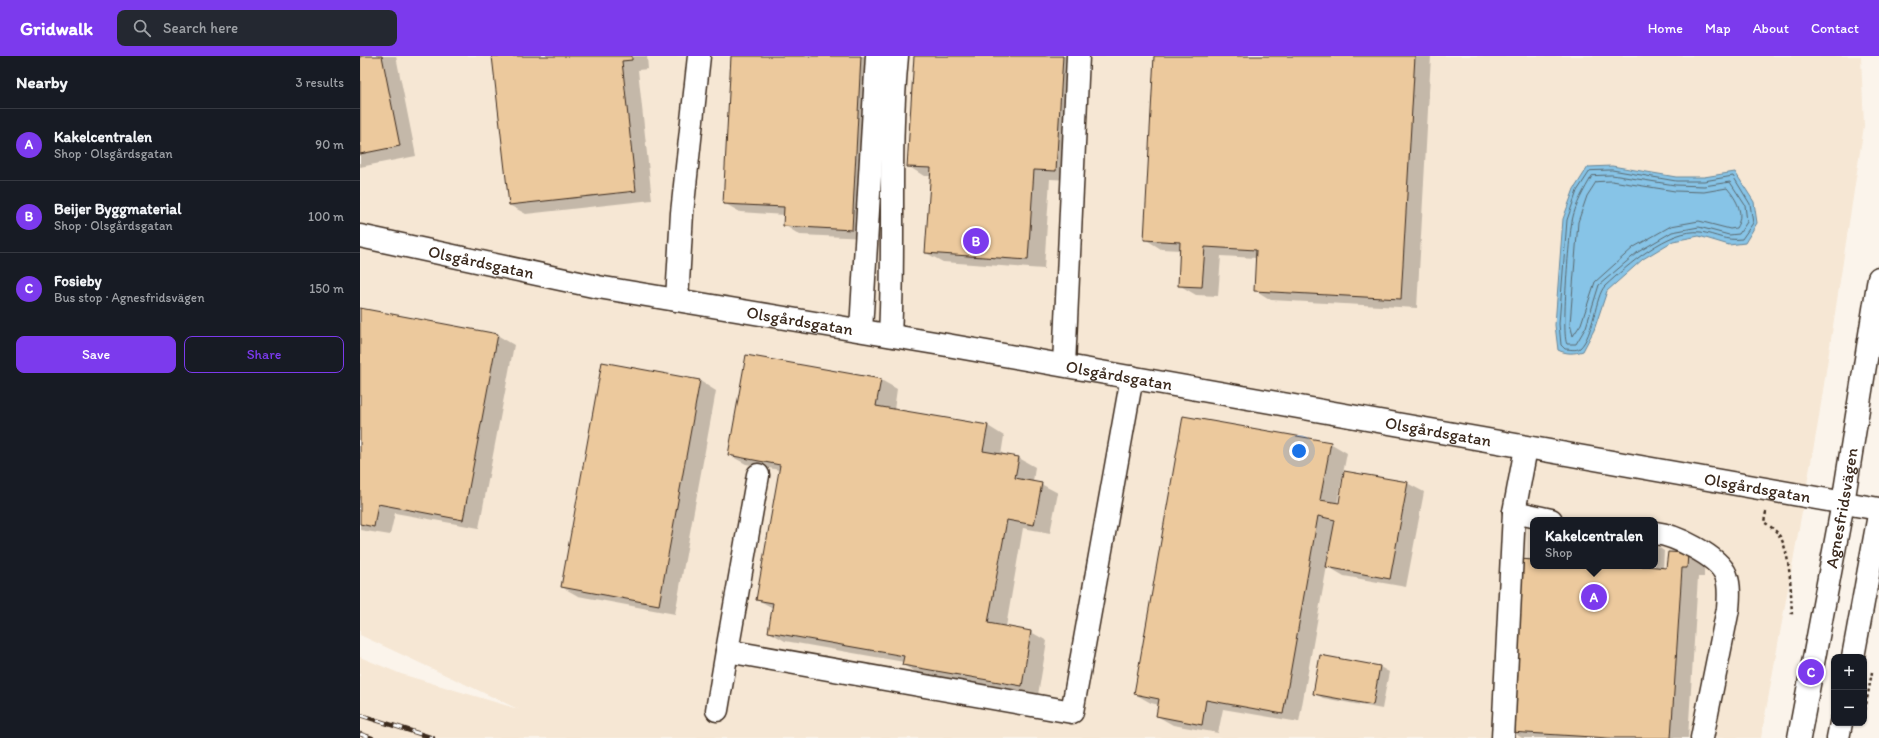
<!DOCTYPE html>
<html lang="en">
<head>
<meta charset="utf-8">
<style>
  :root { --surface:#171b24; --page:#242831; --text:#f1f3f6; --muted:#9ea1a6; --line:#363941; --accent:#7c3aed }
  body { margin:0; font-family:Itim,sans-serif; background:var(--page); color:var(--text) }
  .controls { position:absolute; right:12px; bottom:12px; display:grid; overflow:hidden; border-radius:8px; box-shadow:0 1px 3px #0004 }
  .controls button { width:36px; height:36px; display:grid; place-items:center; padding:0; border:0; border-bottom:1px solid var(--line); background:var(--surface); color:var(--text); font:20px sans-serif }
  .you { position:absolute; left:939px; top:395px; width:14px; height:14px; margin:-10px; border:3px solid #fff; border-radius:50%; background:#1a73e8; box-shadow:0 0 0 6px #1a73e833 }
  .badge { display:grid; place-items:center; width:26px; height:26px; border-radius:50%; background:var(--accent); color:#fff; font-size:13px; font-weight:700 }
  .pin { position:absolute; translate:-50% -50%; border:2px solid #fff; box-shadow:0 1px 4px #0006 }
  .popup { position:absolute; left:1170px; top:461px; width:128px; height:52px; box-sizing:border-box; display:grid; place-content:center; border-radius:8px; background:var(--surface); filter:drop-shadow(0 1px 3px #0005); font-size:13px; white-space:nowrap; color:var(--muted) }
  .popup b { font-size:15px; color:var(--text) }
  .popup::after { content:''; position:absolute; left:50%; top:100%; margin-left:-8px; border:8px solid transparent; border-top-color:var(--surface) }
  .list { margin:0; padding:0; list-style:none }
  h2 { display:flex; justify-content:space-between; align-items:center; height:52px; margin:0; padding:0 16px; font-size:17px }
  h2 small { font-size:13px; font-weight:400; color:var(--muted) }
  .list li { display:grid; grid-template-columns:26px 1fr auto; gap:12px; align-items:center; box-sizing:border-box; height:72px; padding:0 16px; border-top:1px solid var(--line) }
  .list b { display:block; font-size:15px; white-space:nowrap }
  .list p { margin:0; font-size:13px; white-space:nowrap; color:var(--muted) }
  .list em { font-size:13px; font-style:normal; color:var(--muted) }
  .actions { display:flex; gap:8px; padding:12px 16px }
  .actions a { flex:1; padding:9px 0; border:1px solid var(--accent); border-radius:8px; text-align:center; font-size:14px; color:var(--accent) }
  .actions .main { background:var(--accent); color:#fff }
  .icon { flex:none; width:22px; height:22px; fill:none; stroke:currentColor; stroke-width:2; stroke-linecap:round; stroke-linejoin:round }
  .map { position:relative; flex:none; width:1519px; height:682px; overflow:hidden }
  header { display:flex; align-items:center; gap:24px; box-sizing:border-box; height:56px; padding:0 20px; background:var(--accent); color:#fff }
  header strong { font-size:19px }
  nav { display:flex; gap:22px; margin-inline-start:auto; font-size:14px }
  .search { width:280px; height:36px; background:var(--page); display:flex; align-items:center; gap:10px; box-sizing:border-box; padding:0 14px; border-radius:8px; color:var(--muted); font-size:15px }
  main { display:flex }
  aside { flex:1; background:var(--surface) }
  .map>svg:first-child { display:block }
  .built { fill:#f6e7d4; fill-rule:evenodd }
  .water { fill:#87c4e7; stroke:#698697 }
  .shadow { fill:#0003 }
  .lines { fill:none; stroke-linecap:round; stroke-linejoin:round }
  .shore { stroke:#59686e; stroke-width:1 }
  .building { fill:#ecc99d; stroke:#3b2a1e }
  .minor-casing { stroke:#3b2a1e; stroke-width:25 }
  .major-casing { stroke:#3b2a1e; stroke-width:25 }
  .path { stroke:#3b2a1e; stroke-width:2.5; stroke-dasharray:3 3; stroke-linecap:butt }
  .minor { stroke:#fff; stroke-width:22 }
  .major { stroke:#fff; stroke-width:22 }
  .rail-casing { stroke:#3b2a1e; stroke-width:4.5 }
  .rail { stroke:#fff; stroke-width:3; stroke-dasharray:9; stroke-linecap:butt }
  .labels { text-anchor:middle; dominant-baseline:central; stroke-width:3; stroke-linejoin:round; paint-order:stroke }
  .street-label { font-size:17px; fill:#3b2a1e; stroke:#fff }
</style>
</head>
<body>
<header>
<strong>Gridwalk</strong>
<div class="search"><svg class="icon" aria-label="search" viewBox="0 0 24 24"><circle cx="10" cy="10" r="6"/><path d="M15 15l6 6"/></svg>Search here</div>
<nav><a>Home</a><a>Map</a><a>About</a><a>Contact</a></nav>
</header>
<main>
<aside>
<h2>Nearby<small>3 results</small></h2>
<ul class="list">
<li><span class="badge">A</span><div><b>Kakelcentralen</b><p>Shop · Olsgårdsgatan</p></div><em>90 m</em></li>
<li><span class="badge">B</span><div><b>Beijer Byggmaterial</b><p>Shop · Olsgårdsgatan</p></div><em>100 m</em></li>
<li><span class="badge">C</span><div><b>Fosieby</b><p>Bus stop · Agnesfridsvägen</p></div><em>150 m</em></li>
</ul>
<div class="actions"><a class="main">Save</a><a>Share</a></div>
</aside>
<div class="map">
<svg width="1519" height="682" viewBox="0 0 1519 682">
  <rect width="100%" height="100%" fill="#fbf4eb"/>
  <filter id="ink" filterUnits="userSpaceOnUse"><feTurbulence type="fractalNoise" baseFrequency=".025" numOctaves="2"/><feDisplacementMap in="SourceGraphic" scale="8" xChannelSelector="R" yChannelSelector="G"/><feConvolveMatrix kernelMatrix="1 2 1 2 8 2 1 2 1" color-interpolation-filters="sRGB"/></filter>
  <g filter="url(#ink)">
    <path class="built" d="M0,0H1501L1504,70L1458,367L1401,682H0V601L41,618L158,653L0,579ZM1173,464H1295V510H1173Z"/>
    <path class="water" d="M1252,110L1316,121H1344L1375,116L1394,146L1397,167L1385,187L1369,189L1339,180L1313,185L1283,203L1247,235L1234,274L1223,295C1214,298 1206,298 1198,294L1195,269L1203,163L1214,133L1228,111Z"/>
    <g class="shadow">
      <path d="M0,0H36L56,100L0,111Z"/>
      <path d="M133,0H287L288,13L278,14L292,144L166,158L149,149Z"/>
      <path d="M372,0H518L508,182L440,179L424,169L425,159L380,156L364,147Z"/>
      <path d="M555,0H720L712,124L690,123L684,213L583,206L566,197L571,120H564L548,110Z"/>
      <path d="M795,0H1071L1057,252L911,244L895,234L896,202L861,200L858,240L836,239L819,229L821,194L801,193L785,183Z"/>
      <path d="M0,253L137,279L154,289L119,472L35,457L30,479L0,474Z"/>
      <path d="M387,300L521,324L537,333L534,354L628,370L644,380L641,399L659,402L675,411L673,426L681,428L698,437L690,477L663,472L646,571L671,576L687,585L678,639L560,618L543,609L544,606L425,585L409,576L413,552L398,544L420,414L386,408L369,399Z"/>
      <path d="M243,307L340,325L356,335L315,558L218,540L202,531Z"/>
      <path d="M970,387L987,397L977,448L1047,427L1064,436L1046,531L984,520L967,510L939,666L863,653L858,677L813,669L797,660L799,649L791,647L775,638Z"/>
      <path d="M1295,489L1304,495L1303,513H1307L1328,498L1344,507V521H1338L1328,682H1162L1151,675L1173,505V510H1295Z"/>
      <path d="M961,600L1020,611L1029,616L1022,653L963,642L954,637Z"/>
    </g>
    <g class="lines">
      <g class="shore">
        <path d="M1252,114L1316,125H1344L1373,120L1390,148L1393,167L1382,183C1365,185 1357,179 1341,176C1309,172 1267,210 1245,230C1235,240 1234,279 1220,292C1216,295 1210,293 1205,293L1201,289L1199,268L1207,164L1217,135L1230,115Z"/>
        <path d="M1252,119L1315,129L1344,130L1370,126L1385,149L1387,166L1379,178L1369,179L1339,171L1312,176L1278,196L1239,229L1226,271L1216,288H1207C1201,279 1209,181 1212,165C1215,149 1224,134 1232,120Z"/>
        <path d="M1252,125L1315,135L1344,136L1367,132C1377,144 1385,158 1376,172L1370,173L1339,165L1311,170L1274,191L1235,226L1221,268L1213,280L1210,268L1218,166L1227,140L1236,126Z"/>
      </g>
    </g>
    <g class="building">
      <path d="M0,0H22L40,90L0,98Z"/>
      <path d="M132,0H272V4L262,5L276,135L149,149Z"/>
      <path d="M371,0H501L492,174L423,170L424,151L363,148Z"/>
      <path d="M554,0H703L696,115L674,114L668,204L565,197L571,112L547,111Z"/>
      <path d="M794,0H1055L1041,243L894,235L896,194L845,191L842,231L818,230L820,186L784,184Z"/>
      <path d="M0,252L138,278L103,464L18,448L14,471L0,468Z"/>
      <path d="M386,299L521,323L516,350L628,369L623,395L659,401L655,422L682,427L674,469L647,464L628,567L671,575L662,630L542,609L544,600L408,576L413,547L396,544L420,409L368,399Z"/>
      <path d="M242,306L340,324L299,549L201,531Z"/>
      <path d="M823,360L971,386L960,444L979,447L984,415L1048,426L1030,523L966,511L975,464L958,460L923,658L846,644L842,669L796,660L799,643L774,638Z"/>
      <path d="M1308,496L1328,497L1327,512H1322L1311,682H1249L1150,676L1160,503L1173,504V510H1287L1306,512Z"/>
      <path d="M960,599L1020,610L1013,649L953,638Z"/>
    </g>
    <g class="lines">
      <g class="minor-casing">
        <g id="minor">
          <path id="s1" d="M0,180L238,231L587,289L1519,453"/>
          <path d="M317,244L322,157L339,0"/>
          <path d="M501,274L517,0"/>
          <path d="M530,279C535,186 528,93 537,0"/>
          <path d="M704,309L718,0"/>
          <path d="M398,419L367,595L712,656L772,321"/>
          <path d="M1154,456L1191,464"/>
          <path d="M1295,477C1315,479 1358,500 1366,519C1370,530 1369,542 1368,553L1342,682"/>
          <path d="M357,654L367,595"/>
          <path d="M1143,682L1154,456L1166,392"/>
        </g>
      </g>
      <g class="major-casing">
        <g id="major">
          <path d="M1493,601L1519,459"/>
          <path id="s2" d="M1439,682L1483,447L1519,222"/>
          <path d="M1478,682L1481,667"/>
        </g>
      </g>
      <g class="path">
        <path d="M1406,456L1404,466C1408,469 1415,473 1418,478C1431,493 1431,541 1432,560"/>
        <path d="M1504,660L1512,616"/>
      </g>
      <use href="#minor" class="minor"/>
      <use href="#major" class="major"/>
      <g class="rail-casing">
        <g id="rail">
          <path d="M0,659L73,682"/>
          <path d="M0,678L12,682"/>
        </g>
      </g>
      <use href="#rail" class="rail"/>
    </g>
  </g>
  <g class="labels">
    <g class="street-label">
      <text stroke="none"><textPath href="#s1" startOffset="124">Olsgårdsgatan</textPath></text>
      <text stroke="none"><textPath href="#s1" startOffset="448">Olsgårdsgatan</textPath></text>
      <text stroke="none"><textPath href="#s1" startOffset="772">Olsgårdsgatan</textPath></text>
      <text stroke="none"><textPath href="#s1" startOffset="1096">Olsgårdsgatan</textPath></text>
      <text stroke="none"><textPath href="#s1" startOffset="1420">Olsgårdsgatan</textPath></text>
      <text stroke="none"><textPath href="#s2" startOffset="234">Agnesfridsvägen</textPath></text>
    </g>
  </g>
</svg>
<div class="controls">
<button>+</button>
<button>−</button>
</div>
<div class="you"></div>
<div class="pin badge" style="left:1234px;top:541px">A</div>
<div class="popup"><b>Kakelcentralen</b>Shop</div>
<div class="pin badge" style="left:616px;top:185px">B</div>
<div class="pin badge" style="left:1451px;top:616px">C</div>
</div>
</main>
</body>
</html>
